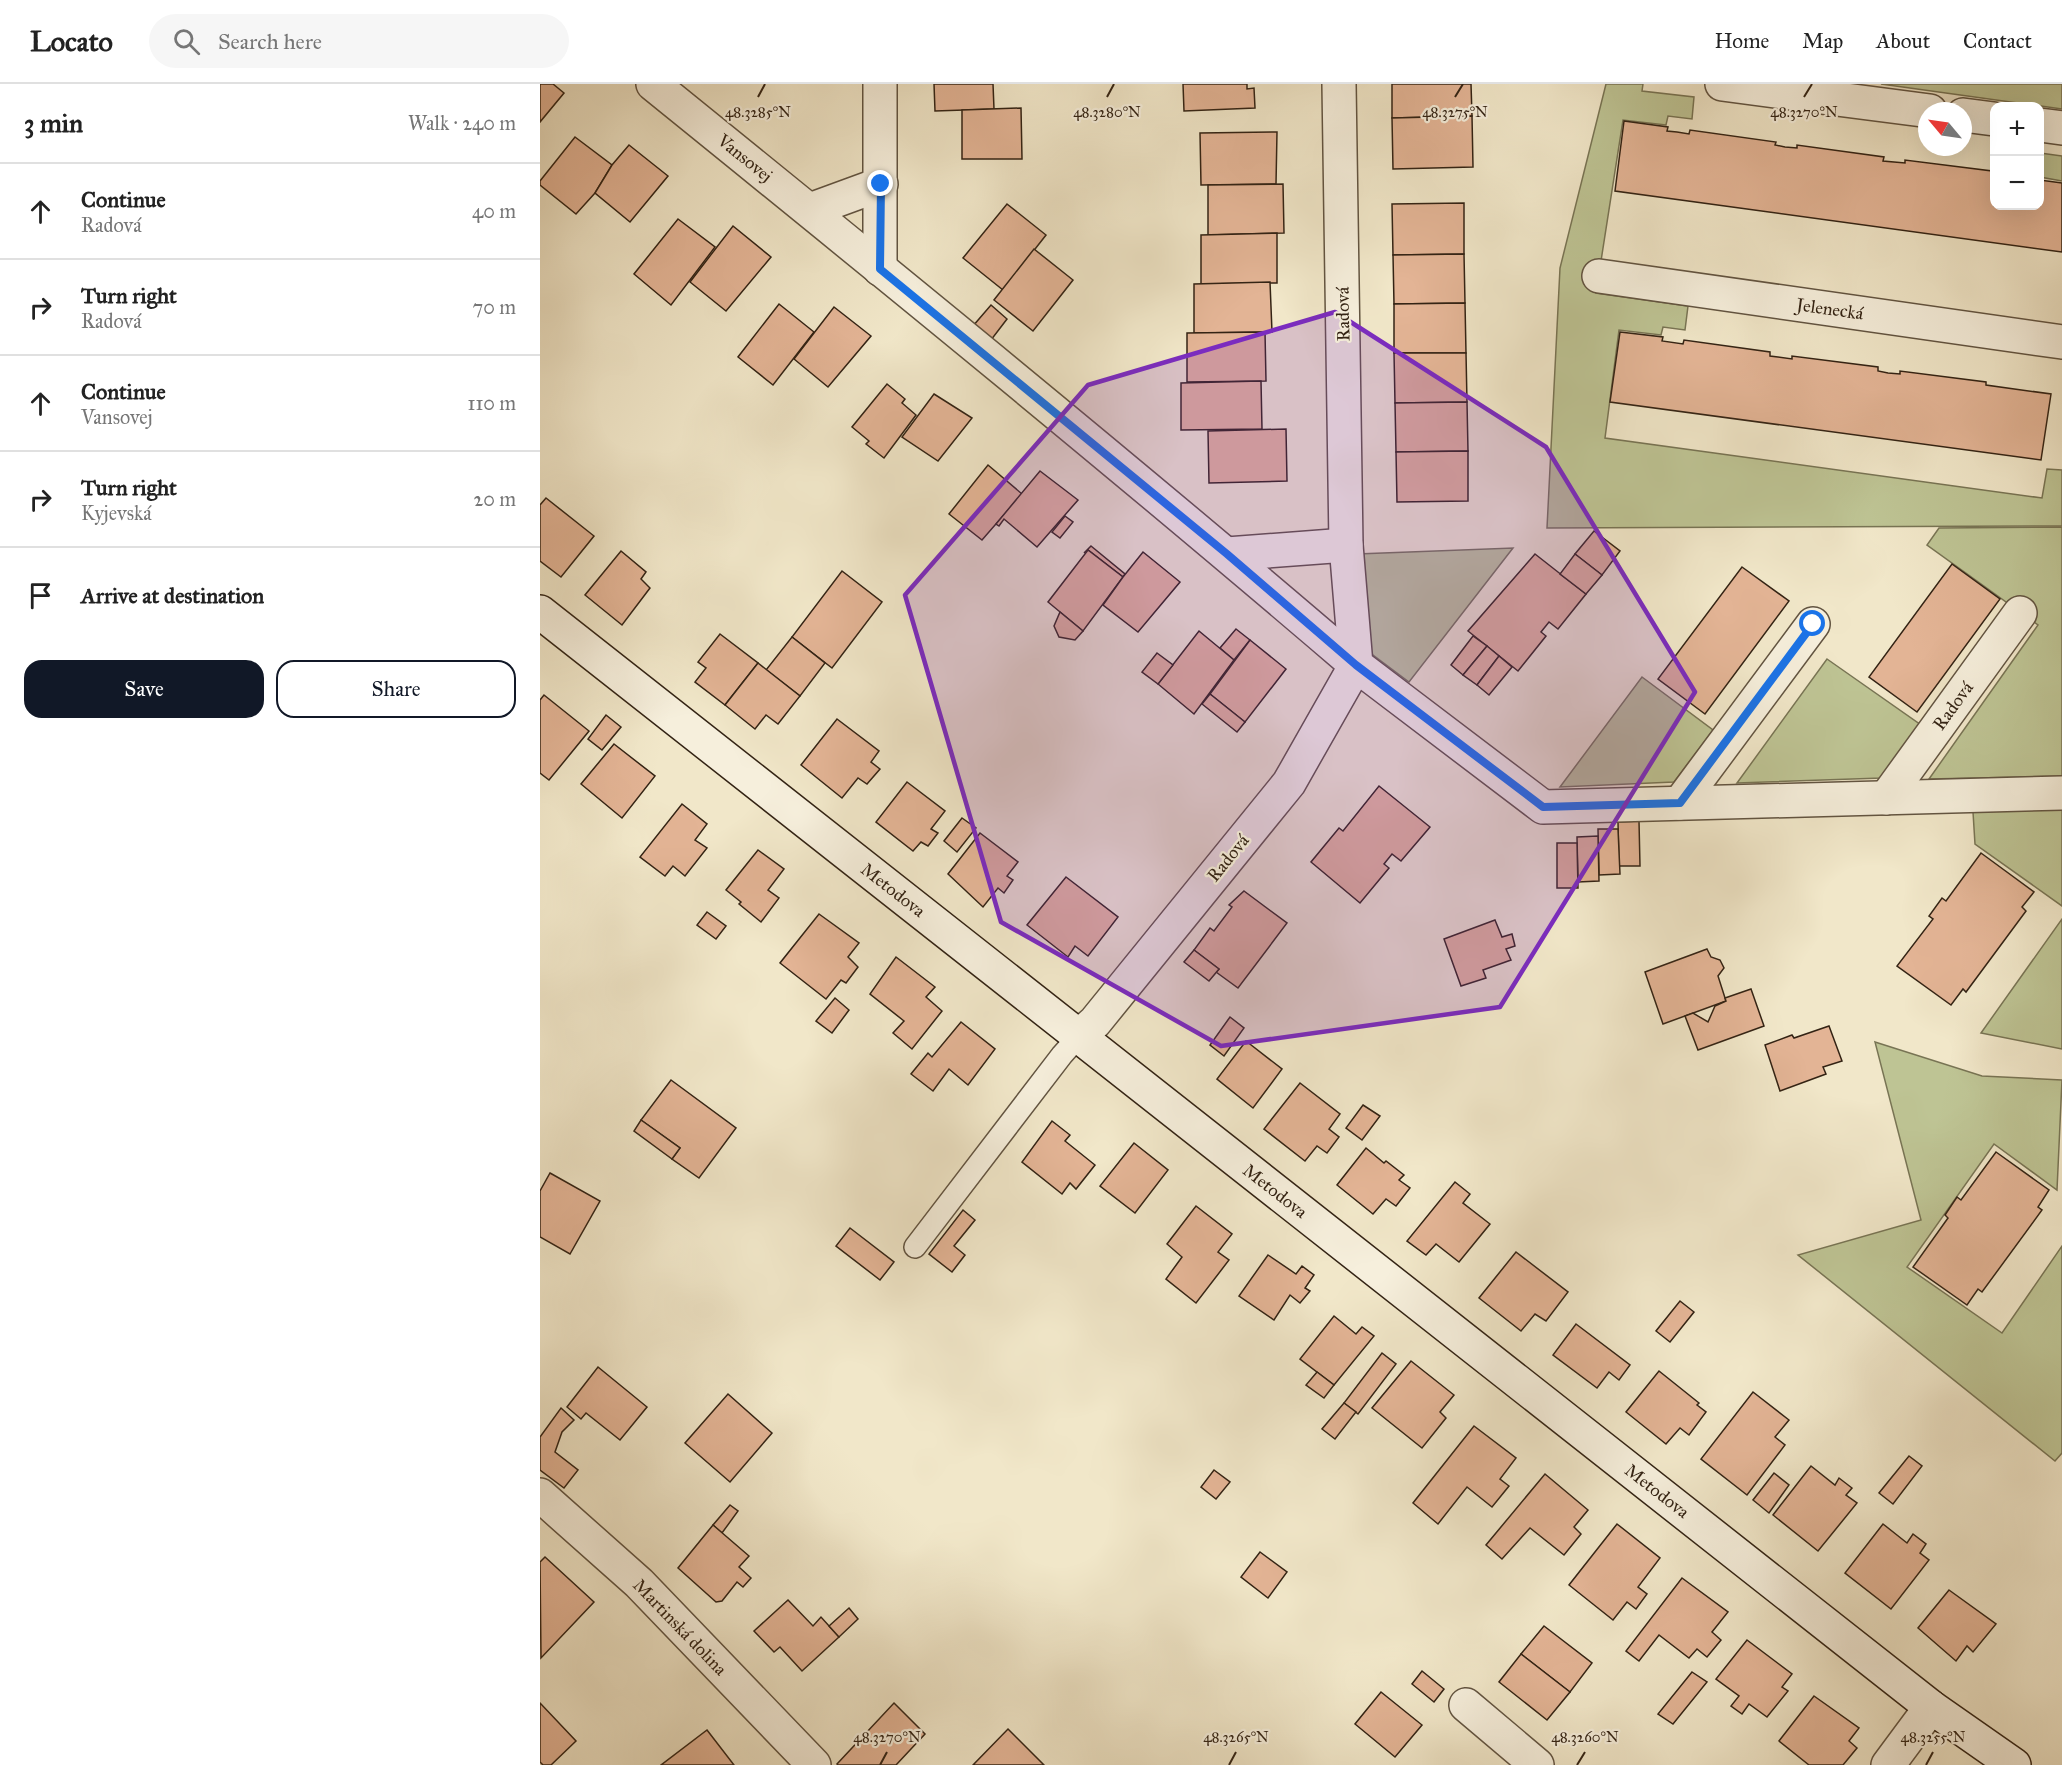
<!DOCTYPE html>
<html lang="en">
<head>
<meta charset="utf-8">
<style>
  :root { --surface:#fff; --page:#f6f6f6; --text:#222; --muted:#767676; --line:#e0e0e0; --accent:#111827 }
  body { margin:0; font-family:"IM FELL Great Primer",serif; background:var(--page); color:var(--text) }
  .controls { position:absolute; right:18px; top:18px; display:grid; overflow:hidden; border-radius:12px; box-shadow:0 6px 24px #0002 }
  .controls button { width:54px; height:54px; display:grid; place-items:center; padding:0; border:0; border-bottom:2px solid var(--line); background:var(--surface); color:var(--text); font:30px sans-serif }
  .compass { position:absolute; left:1378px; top:18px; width:54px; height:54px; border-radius:50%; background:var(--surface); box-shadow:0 6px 24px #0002; rotate:299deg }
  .stop { position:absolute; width:18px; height:18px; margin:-14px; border:4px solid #1a73e8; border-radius:50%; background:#fff }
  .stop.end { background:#1a73e8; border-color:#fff; box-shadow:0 2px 6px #0008 }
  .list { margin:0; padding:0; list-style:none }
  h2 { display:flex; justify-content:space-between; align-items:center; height:78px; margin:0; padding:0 24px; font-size:26px }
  h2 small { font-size:20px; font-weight:400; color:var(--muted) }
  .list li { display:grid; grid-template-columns:39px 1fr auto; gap:18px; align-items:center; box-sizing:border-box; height:96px; padding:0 24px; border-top:2px solid var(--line) }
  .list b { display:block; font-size:22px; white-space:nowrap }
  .list p { margin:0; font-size:20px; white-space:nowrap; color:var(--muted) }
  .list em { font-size:20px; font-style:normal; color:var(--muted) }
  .actions { display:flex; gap:12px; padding:18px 24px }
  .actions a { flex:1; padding:14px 0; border:2px solid var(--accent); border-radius:18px; text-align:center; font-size:21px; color:var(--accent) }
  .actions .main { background:var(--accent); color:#fff }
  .icon { flex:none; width:33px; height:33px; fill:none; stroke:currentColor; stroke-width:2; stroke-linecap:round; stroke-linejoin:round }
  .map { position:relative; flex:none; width:1522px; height:1681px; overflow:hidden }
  header { display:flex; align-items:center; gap:36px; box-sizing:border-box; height:84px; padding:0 30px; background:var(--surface); border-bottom:2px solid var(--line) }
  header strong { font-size:28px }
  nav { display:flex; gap:33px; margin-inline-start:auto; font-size:21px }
  .search { width:420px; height:54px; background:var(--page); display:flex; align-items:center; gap:15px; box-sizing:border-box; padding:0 21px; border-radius:33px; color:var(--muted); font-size:22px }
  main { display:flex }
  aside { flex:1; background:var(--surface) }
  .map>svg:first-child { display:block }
  .green { fill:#bec494; stroke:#787454; stroke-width:1.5 }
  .building { fill:#e3b495; stroke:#332314; stroke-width:1.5 }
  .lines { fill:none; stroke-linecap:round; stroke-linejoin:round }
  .lane-casing { stroke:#625441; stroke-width:24 }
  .street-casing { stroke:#625441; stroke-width:36 }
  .secondary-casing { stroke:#332314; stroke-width:36 }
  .lane { stroke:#f6efdc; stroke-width:21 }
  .street { stroke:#f6efdc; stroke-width:33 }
  .secondary { stroke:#f6efdc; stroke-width:33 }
  .route { stroke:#1a73e8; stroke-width:8 }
  .marked { fill:#7b2cbf; fill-opacity:0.2; stroke:#7b2cbf; stroke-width:4.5; stroke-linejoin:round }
  .ticks { fill:none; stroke:#332314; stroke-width:2 }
  .labels { text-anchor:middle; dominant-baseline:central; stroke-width:4.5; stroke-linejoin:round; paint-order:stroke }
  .street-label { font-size:18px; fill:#332314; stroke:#f6efdc }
  .ticks-label { font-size:15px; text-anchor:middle; fill:#332314; stroke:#f6efdc; stroke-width:4.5; stroke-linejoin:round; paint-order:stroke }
</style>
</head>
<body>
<header>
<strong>Locato</strong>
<div class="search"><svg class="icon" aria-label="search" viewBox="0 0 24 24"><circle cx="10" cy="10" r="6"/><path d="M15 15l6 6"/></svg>Search here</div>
<nav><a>Home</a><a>Map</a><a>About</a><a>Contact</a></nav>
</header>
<main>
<aside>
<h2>3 min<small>Walk · 240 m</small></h2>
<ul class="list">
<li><svg class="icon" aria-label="ahead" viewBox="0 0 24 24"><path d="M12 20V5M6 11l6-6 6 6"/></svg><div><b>Continue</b><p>Radová</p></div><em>40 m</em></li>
<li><svg class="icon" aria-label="right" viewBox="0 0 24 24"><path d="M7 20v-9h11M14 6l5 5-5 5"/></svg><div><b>Turn right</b><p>Radová</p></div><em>70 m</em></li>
<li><svg class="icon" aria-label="ahead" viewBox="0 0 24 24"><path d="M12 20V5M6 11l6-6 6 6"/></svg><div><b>Continue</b><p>Vansovej</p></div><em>110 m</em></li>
<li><svg class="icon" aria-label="right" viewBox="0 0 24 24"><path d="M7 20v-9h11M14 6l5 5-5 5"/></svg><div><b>Turn right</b><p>Kyjevská</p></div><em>20 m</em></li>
<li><svg class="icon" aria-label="arrive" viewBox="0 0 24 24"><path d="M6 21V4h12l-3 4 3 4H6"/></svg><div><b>Arrive at destination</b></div></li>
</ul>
<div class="actions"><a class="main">Save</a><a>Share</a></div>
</aside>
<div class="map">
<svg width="1522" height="1681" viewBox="0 0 1522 1681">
  <rect width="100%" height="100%" fill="#f1e7c9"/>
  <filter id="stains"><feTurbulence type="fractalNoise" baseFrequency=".00333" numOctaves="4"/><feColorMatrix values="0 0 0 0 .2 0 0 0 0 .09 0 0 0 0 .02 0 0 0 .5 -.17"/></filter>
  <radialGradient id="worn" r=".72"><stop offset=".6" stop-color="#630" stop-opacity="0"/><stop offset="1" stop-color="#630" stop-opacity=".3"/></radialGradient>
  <g class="green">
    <path d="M1066,0H1103L1102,7L1154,13L1152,35L1128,32L1126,41L1083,36L1056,209L1148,222L1145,246L1123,243L1121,251L1079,246L1065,354L1502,414L1507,385L1522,386V442L1007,444L1020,184Z"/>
    <path d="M1341,0H1522V25Z"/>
    <path d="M1500,69L1522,72V97L1500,93Z"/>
    <path d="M1522,443V692L1389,695L1498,541L1387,461L1399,444Z"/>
    <path d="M973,464L869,598L825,565L817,470Z"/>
    <path d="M1287,575L1381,641L1342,694L1197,699Z"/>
    <path d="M1102,593L1173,646L1134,698L1020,703Z"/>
    <path d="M1522,724V822L1435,760L1433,728Z"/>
    <path d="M1522,835V965L1441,949Z"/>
    <path d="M1335,958L1442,992L1522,996L1517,1106L1454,1060L1367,1183L1462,1249L1522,1162V1369L1515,1377L1258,1171L1381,1136Z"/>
  </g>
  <g class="building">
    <path d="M0,0H13L24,9L0,38Z"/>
    <path d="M394,0H453L454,25L395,27Z"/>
    <path d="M643,0H707V5L714,4L715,24L644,27Z"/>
    <path d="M852,0H931L932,32L852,34Z"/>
    <path d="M481,24L482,75H422V26Z"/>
    <path d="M932,32L933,83L853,85L852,34Z"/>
    <path d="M1084,37L1128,43L1127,47L1137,48L1149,50L1150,46L1236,58L1235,61L1245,63L1257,64V61L1344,73L1343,77L1365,79V76L1452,87V90H1454V122H1500V96L1522,99V168L1075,107Z"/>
    <path d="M737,48L736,100L661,101L660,49Z"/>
    <path d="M35,53L72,81L55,109L36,130L0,101V97Z"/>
    <path d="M89,61L128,92L90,138L55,109L72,81Z"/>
    <path d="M743,100L744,149L668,151V101Z"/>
    <path d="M924,119V170L853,171L852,120Z"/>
    <path d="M467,120L506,151L463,206L423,174Z"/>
    <path d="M138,135L175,163L131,221L94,190Z"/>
    <path d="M193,142L231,173L186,227L150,198Z"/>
    <path d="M737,149V199L661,200V151Z"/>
    <path d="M494,165L533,196L493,247L454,216Z"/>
    <path d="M924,170L925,219L854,220L853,171Z"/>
    <path d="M730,198L732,248L654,249V200Z"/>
    <path d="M925,219L926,269H854V220Z"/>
    <path d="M239,220L274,248L233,301L198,273Z"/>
    <path d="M451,221L467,235L451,256L433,242Z"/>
    <path d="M294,223L331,252L288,303L254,275Z"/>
    <path d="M725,248L726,297L647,298V249Z"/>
    <path d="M1080,248L1123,253L1122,257L1143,260L1144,256L1230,268V272L1252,275V272L1338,283V287L1348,289L1360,290V287L1446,298V301L1511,310L1501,376L1070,318Z"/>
    <path d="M854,269H926L927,318L855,319Z"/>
    <path d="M721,297L722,345L641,346V299Z"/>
    <path d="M347,300L365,315L362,319L376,331L344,374L326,360L329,357L312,343Z"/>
    <path d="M394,310L432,334L398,377L362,353Z"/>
    <path d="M927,318L928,367L856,368L855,319Z"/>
    <path d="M746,345L747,397L669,399L668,347Z"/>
    <path d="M928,367V417L857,418L856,368Z"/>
    <path d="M448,381L482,410L442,456L409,430Z"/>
    <path d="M500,387L538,416L497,463L464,435L459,442L456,440Z"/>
    <path d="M6,414L54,452L21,493L0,477V421Z"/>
    <path d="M525,432L533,438L520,454L512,448Z"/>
    <path d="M1054,447L1080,467L1062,491L1035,470Z"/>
    <path d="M551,462L585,490L583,493L548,466L544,469Z"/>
    <path d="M548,466L583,493L543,547L508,518Z"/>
    <path d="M81,467L106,488L101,495L110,504L82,541L45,511Z"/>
    <path d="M603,468L640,498L598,548L563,521L583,493Z"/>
    <path d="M995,470L1046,510L1018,545L1009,538L1001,548L1006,552L978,587L928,547Z"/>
    <path d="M1035,470L1062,491L1046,510L1020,490Z"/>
    <path d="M1412,480L1460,515L1377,628L1329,593Z"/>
    <path d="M1202,483L1249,517L1165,630L1118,595Z"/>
    <path d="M302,487L342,518L292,584L252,553Z"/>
    <path d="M520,528L543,547L535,556L519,553L514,542Z"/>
    <path d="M696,545L710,556L694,576L680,564Z"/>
    <path d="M659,547L694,576L654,630L618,600Z"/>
    <path d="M180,550L218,579L185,621L155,598L166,584L158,578Z"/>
    <path d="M933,552L947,562L923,591L911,581Z"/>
    <path d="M252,553L285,579L260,612L226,586Z"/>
    <path d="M710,556L746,585L705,638L670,610Z"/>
    <path d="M947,562L959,572L937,601L923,591Z"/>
    <path d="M617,569L633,581L618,600L602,588Z"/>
    <path d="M959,572L972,583L949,611L937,601Z"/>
    <path d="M218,579L260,612L238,640L226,631L215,645L185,621Z"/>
    <path d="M670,610L705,638L697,648L662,620Z"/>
    <path d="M4,611L49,647L9,696L0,689V616Z"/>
    <path d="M66,631L81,643L62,666L48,655Z"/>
    <path d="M297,635L339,667L331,678L340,685L327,700L318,694L302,714L261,681Z"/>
    <path d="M74,660L115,692L82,734L41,700Z"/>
    <path d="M367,698L405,727L391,745L398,749L388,762L381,758L373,767L336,738Z"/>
    <path d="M839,702L890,743L861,777L852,770L844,780L849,784L820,819L771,778L799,744L803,747Z"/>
    <path d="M142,720L167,740L155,756L167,764L145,792L133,782L125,792L100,773Z"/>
    <path d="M422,734L436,744L417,768L404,757Z"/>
    <path d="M1099,737L1100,782H1079L1078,738Z"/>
    <path d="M1058,745H1078L1080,790L1059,791Z"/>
    <path d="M440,749L478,778L467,792L473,796L464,809L458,804L443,823L408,790Z"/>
    <path d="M1058,752L1059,797L1038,798L1037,753Z"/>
    <path d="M1017,759H1037L1038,804H1017Z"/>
    <path d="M218,766L244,785L228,806L239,814L221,838L199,820L201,818L186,806Z"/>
    <path d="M1441,769L1494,808L1482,823L1486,827L1426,908L1423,905L1411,921L1357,882L1393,835L1389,832L1402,814L1406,817Z"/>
    <path d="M526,793L578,833L548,872L535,862L528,873L487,841Z"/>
    <path d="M704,807L747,839L698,904L676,888L679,885L654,866L670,844L674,847L692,823L689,821Z"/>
    <path d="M167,828L186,842L176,855L157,841Z"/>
    <path d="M279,830L319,859L308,873L318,883L306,899L301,896L286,915L240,879Z"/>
    <path d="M955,836L962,853L972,850L975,862L966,865L971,876L943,886L946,894L921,902L904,855Z"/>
    <path d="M1167,865L1171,873L1180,876L1184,884L1178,892L1186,917L1123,940L1105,888Z"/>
    <path d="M654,866L679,885L669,897L644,878Z"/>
    <path d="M356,873L395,903L386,913L402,927L372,965L353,949L364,937L330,910Z"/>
    <path d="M1211,905L1224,942L1158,966L1145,932L1153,929L1168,938L1175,922L1186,917L1185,914Z"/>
    <path d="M295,914L309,926L292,949L276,937Z"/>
    <path d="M690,933L704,944L684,972L670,961Z"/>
    <path d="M421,938L455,965L428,1001L409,985L393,1007L371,990L388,969L392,973Z"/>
    <path d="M1289,942L1302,977L1283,983L1286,990L1240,1007L1225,961L1252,951L1254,954Z"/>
    <path d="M706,957L742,985L713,1024L677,995Z"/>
    <path d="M131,996L196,1044L159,1094L132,1075L140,1064L101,1036Z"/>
    <path d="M760,999L800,1030L789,1045L799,1053L787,1069L777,1062L765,1077L724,1045Z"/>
    <path d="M823,1021L840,1032L822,1056L806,1044Z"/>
    <path d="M101,1036L140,1064L132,1075L94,1047Z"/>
    <path d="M512,1037L530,1051L525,1057L555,1081L536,1105L530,1099L522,1110L482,1078Z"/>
    <path d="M594,1059L628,1086L595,1129L560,1102Z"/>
    <path d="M826,1064L844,1079L846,1077L864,1091L859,1096L870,1104L856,1122L846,1115L833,1130L797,1101Z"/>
    <path d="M1456,1068L1509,1106L1498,1123L1502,1126L1442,1208L1438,1205L1427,1221L1373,1183L1408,1134L1405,1131L1417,1113L1421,1116Z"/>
    <path d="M10,1089L60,1117L30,1170L0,1153V1107Z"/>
    <path d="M915,1098L930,1110L923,1119L950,1140L919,1178L896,1160L886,1171L867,1157Z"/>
    <path d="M656,1122L692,1150L678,1168L689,1176L656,1219L626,1195L642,1173L627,1160Z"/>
    <path d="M423,1126L435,1136L414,1162L425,1171L412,1188L389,1170Z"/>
    <path d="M310,1144L354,1178L340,1196L296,1162Z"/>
    <path d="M976,1168L1028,1208L1006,1237L995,1230L981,1247L939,1214Z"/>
    <path d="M728,1171L756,1190L762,1182L774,1191L765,1204L770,1207L760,1219L750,1211L734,1236L699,1212Z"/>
    <path d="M1140,1217L1154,1228L1130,1258L1116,1247Z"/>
    <path d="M794,1232L816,1250L822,1243L834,1252L794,1301L760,1275Z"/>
    <path d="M1036,1240L1090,1281L1079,1296L1069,1288L1057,1304L1013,1271Z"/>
    <path d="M842,1269L856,1280L818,1330L804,1319Z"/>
    <path d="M871,1277L914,1311L900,1328L906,1334L882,1364L832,1324Z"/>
    <path d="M58,1283L107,1323L80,1356L46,1329L41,1335L27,1323Z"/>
    <path d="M1119,1287L1159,1319L1157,1321L1166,1328L1149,1351L1140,1344L1126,1360L1086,1328Z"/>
    <path d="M777,1288L794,1301L784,1314L766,1301Z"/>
    <path d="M1213,1308L1249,1336L1235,1353L1245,1361L1207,1411L1161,1375Z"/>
    <path d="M188,1310L232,1349L190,1398L145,1359Z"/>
    <path d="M804,1319L816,1328L795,1355L782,1345Z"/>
    <path d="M21,1324L34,1336L22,1348L15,1368L38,1386L24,1404L0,1386V1353Z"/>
    <path d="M934,1342L976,1374L960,1395L969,1402L952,1423L927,1403L898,1440L873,1419Z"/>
    <path d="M1369,1372L1382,1382L1353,1420L1339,1409Z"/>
    <path d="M1271,1382L1295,1401L1299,1394L1312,1404L1306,1411L1317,1419L1278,1467L1233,1431Z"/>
    <path d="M674,1386L690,1398L676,1415L661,1403Z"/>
    <path d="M1234,1389L1249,1401L1229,1429L1213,1416Z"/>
    <path d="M1005,1390L1048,1426L1034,1443L1041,1450L1024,1471L990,1444L962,1475L946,1461Z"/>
    <path d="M190,1421L198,1427L182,1449L173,1441Z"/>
    <path d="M1077,1440L1120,1474L1098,1503L1107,1510L1096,1525L1087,1518L1073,1536L1029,1501Z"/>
    <path d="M1343,1440L1367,1459L1373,1450L1386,1460L1380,1469L1389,1476L1351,1525L1305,1489Z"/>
    <path d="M173,1441L209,1472L199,1483L211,1494L203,1503L197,1498L182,1517L176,1518L138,1484Z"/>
    <path d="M720,1468L747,1488L728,1514L701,1493Z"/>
    <path d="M5,1473L54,1518L1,1574L0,1478Z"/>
    <path d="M1142,1494L1188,1528L1172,1548L1181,1556L1167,1573L1157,1565L1149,1574L1119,1551L1099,1577L1086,1567Z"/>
    <path d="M1409,1506L1456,1540L1433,1568L1427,1562L1416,1577L1378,1544Z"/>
    <path d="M248,1516L273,1542L281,1533L299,1553L262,1587L240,1563L234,1568L214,1547Z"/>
    <path d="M309,1524L318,1535L299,1553L289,1542Z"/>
    <path d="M1004,1542L1052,1579L1030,1608L981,1570Z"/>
    <path d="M1207,1556L1252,1590L1242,1603L1248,1607L1227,1633L1209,1620L1202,1630L1191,1622L1199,1612L1176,1595Z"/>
    <path d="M981,1570L1030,1608L1007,1636L959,1598Z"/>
    <path d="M882,1587L904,1605L894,1618L872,1600Z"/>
    <path d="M1152,1588L1167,1598L1133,1640L1118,1630Z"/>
    <path d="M841,1608L882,1641L855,1673L815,1640Z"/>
    <path d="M1274,1612L1319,1644L1309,1657L1317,1664L1303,1681H1269L1239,1657Z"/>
    <path d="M0,1619L36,1657L11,1681H3L0,1678Z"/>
    <path d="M354,1619L385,1650L356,1681H298L297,1680Z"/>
    <path d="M468,1645L504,1681H433Z"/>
    <path d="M167,1646L194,1681H121Z"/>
  </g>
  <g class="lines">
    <g class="lane-casing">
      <path id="lane" d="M375,1163L522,971L539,952"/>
    </g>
    <g class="street-casing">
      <g id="street">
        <path d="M113,0C349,191 585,383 816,581L749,699L555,938L539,952"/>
        <path d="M340,0V185"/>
        <path d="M799,0L806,461L816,581L1003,723L1522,709"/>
        <path d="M1182,0L1390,27"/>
        <path d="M1423,31L1454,35"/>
        <path d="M1500,41L1522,44"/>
        <path d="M270,126L341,100"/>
        <path d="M1059,192L1522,258"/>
        <path d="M687,470L806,461"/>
        <path d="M1346,714L1480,529"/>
        <path d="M1140,719L1273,540"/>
        <path d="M0,1411L99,1499L274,1681"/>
        <path d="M926,1621L997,1681"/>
        <path d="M1348,1681L1391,1623"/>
      </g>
    </g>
    <g class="secondary-casing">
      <path id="secondary" d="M0,528L1391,1623L1474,1681"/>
    </g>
    <use href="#lane" class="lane"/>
    <use href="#street" class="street"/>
    <use href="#secondary" class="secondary"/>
  </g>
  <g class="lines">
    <path class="route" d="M341,100L340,185L687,470L816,581L1003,723L1140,719L1273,540"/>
  </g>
  <path class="marked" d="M795,228L1006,363L1155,608L960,923L681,962L461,838L365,511L548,301Z"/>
  <path class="ticks" d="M218,13L225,0M567,13L574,0M915,13L923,0M1264,13L1272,0M340,1681L347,1668M689,1681L696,1668M1037,1681L1045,1668M1386,1681L1393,1668"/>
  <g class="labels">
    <g class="street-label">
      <text transform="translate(205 74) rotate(39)">Vansovej</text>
      <text transform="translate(1290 225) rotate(8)">Jelenecká</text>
      <text transform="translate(803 230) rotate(-91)">Radová</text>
      <text transform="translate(1413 622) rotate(-54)">Radová</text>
      <text transform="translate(688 774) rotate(-51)">Radová</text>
      <text transform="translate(353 806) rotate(38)">Metodova</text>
      <text transform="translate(735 1107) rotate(38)">Metodova</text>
      <text transform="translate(1117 1407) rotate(38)">Metodova</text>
      <text transform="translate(140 1543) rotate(46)">Martinská dolina</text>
    </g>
  </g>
  <g class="ticks-label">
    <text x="567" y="33">48.3280°N</text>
    <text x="1264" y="33">48.3270°N</text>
    <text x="218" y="33">48.3285°N</text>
    <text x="915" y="33">48.3275°N</text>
    <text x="347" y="1658">48.3270°N</text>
    <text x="696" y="1658">48.3265°N</text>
    <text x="1045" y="1658">48.3260°N</text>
    <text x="1393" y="1658">48.3255°N</text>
  </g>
  <rect width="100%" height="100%" filter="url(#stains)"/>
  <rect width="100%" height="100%" fill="url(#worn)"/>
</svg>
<div class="controls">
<button>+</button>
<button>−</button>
</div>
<svg class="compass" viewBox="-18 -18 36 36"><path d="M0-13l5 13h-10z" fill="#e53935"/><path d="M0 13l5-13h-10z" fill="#767676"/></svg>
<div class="stop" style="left:1273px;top:540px"></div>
<div class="stop end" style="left:341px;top:100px"></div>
</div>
</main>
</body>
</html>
